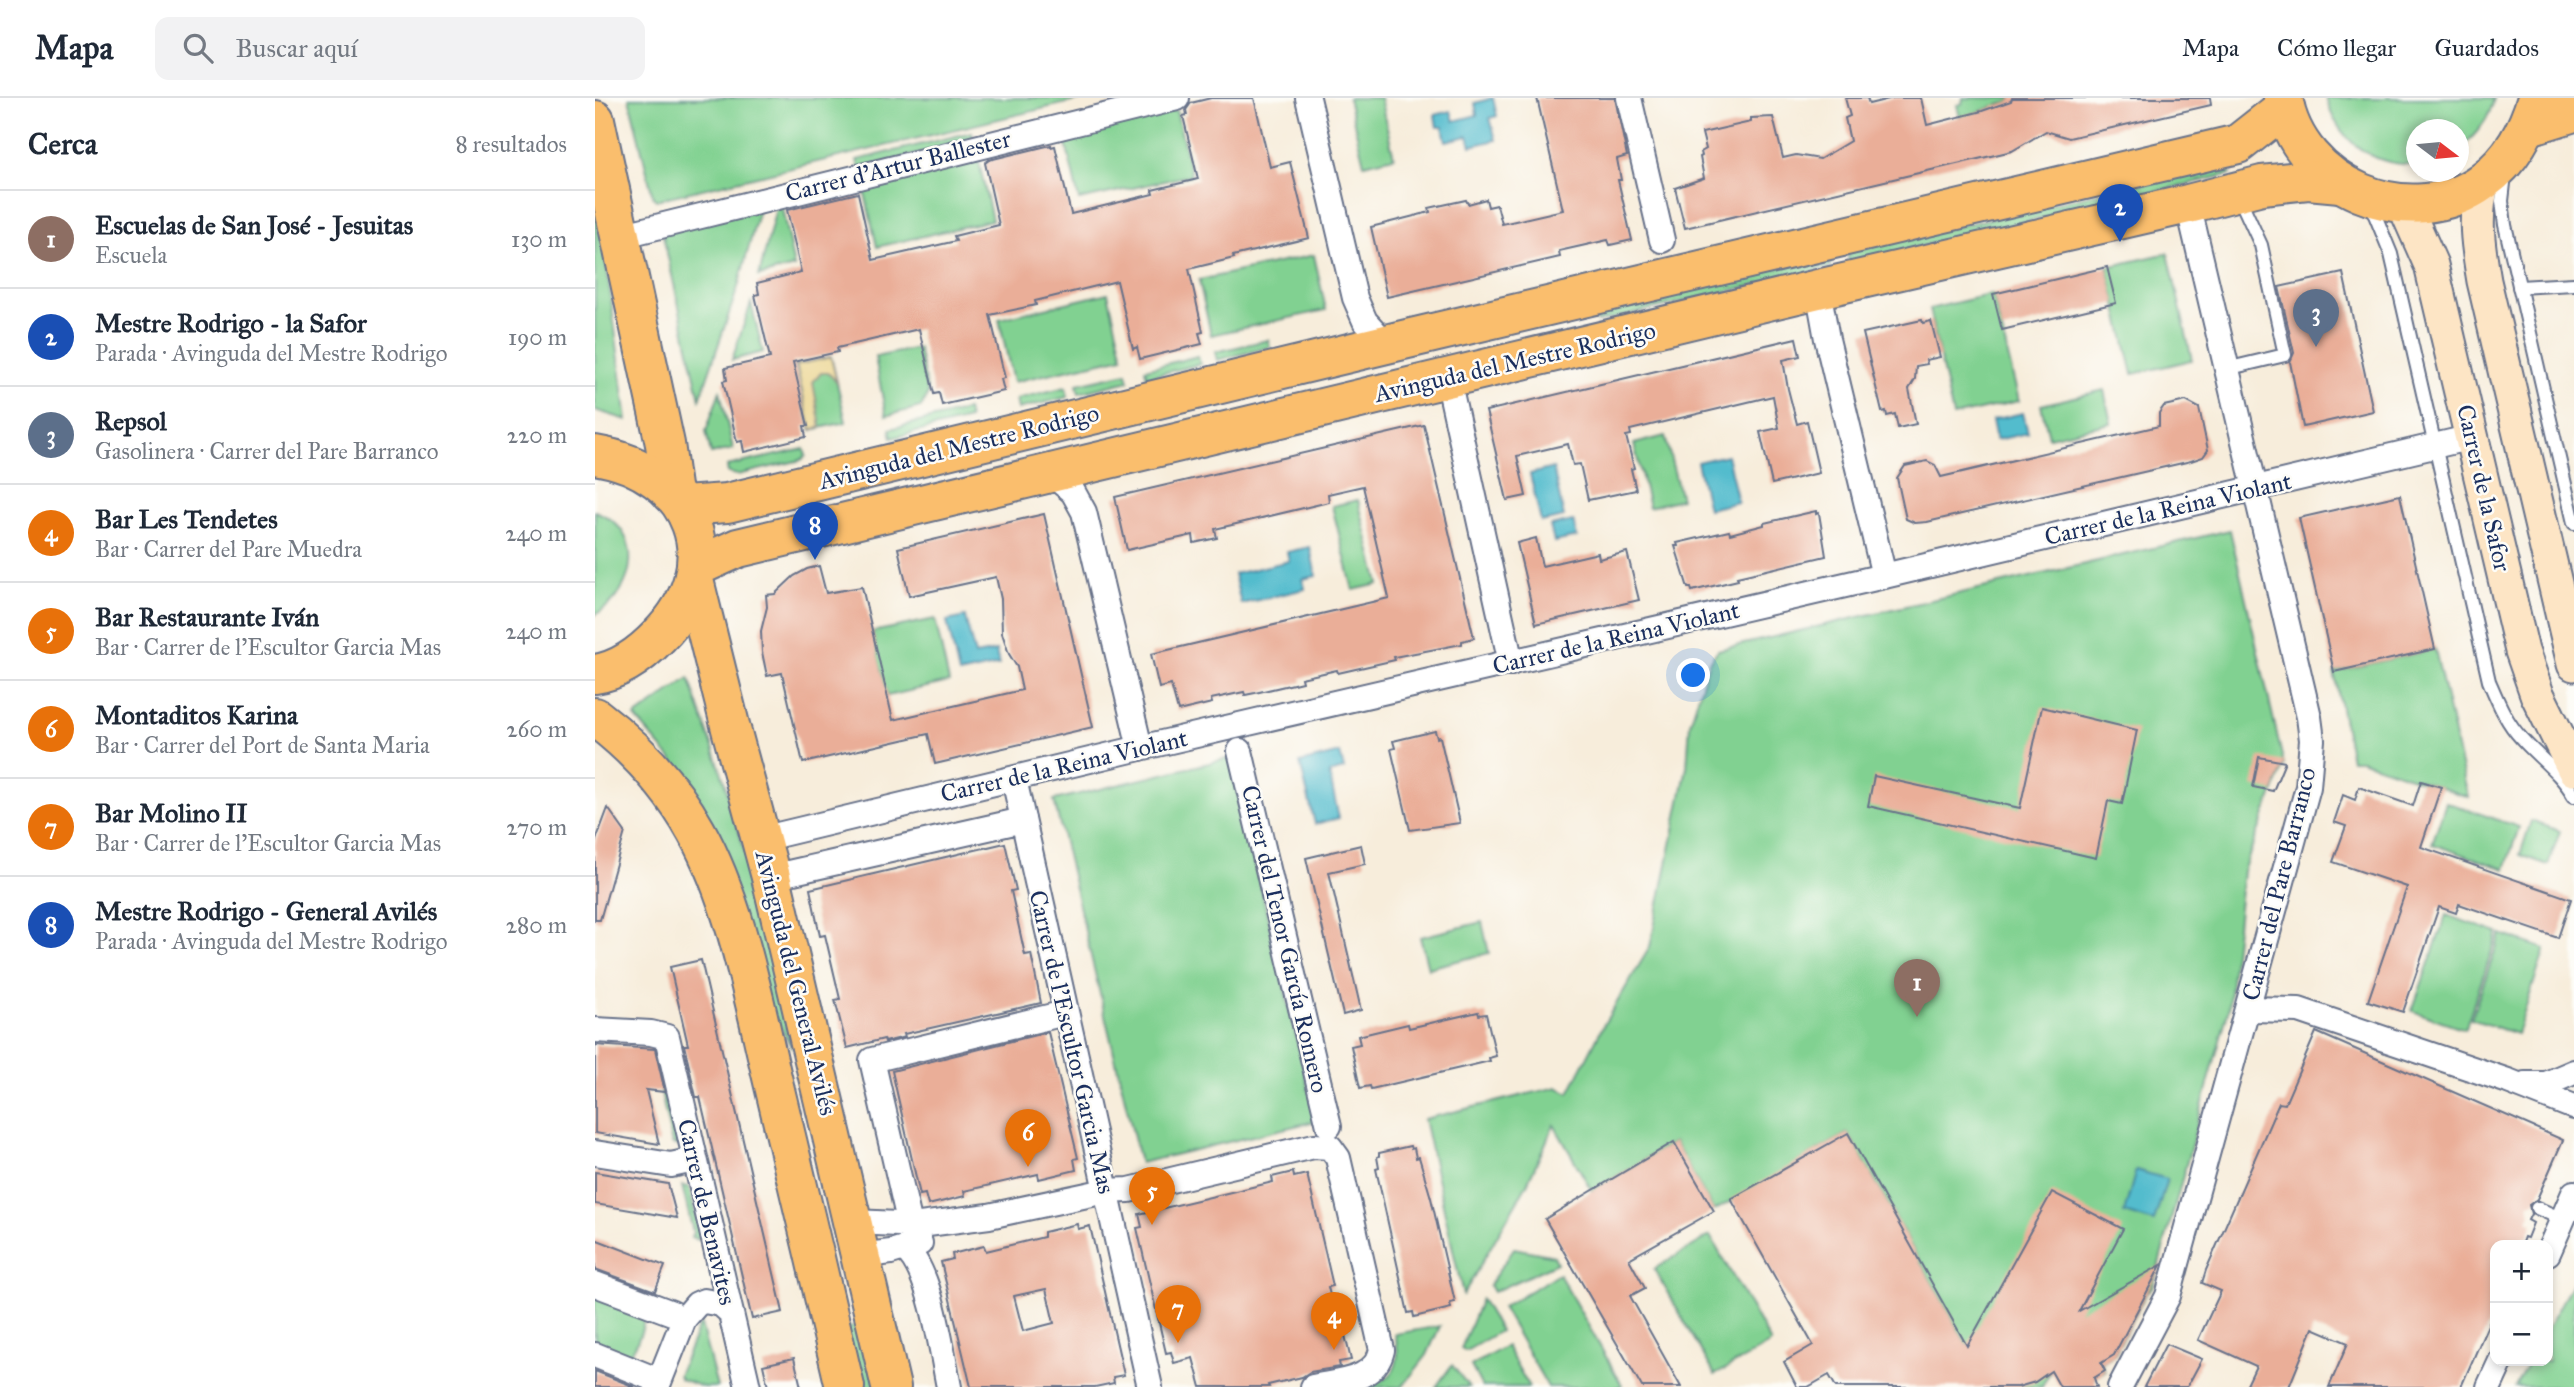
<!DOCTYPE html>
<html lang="es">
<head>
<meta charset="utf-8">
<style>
  :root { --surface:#fff; --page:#f2f2f3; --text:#1f2937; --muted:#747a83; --line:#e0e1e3; --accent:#1a73e8 }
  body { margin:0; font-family:"IM FELL Great Primer",serif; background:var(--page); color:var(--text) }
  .controls { position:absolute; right:21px; bottom:21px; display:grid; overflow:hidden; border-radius:14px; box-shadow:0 4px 10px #0003 }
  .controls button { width:63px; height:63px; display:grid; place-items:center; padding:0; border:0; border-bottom:2px solid var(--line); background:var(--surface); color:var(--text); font:35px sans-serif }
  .compass { position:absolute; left:1811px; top:21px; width:63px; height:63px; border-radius:50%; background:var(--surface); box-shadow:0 4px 10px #0003; rotate:106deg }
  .you { position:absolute; left:1099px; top:578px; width:24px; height:24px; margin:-18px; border:5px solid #fff; border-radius:50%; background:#1a73e8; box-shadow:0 0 0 10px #1a73e833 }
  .badge { display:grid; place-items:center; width:46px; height:46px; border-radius:50%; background:var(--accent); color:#fff; font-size:23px; font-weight:700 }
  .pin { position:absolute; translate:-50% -58px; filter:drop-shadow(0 2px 4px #0008) }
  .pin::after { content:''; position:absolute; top:37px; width:24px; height:21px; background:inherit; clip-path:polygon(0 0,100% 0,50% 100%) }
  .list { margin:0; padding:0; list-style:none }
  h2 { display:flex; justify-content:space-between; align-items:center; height:91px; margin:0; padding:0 28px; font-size:30px }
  h2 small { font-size:23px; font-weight:400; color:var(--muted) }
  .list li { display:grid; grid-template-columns:46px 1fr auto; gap:21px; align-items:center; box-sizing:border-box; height:98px; padding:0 28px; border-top:2px solid var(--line) }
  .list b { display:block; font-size:26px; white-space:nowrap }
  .list p { margin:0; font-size:23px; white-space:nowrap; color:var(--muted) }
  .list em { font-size:23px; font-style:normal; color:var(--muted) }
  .icon { flex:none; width:38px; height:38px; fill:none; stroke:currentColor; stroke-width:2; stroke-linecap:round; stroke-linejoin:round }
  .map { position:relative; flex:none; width:1979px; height:1289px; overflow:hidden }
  header { display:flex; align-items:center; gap:42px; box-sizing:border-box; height:98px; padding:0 35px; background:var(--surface); border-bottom:2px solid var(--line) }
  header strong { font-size:33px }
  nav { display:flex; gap:38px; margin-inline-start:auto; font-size:24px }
  .search { width:490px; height:63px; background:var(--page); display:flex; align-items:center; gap:18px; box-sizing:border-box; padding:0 24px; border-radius:14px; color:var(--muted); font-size:26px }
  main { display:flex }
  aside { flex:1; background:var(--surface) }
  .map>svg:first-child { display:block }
  .green { fill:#81d191; stroke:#4e8078; stroke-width:2 }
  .sand { fill:#eeda9e; stroke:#84847e; stroke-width:2 }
  .water { fill:#52bccd; stroke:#367696; stroke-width:2 }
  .building { fill:#eaae98; fill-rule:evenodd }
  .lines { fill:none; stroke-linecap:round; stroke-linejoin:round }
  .lane-casing { stroke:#68728a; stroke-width:16 }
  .street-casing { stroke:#68728a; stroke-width:28 }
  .secondary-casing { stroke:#68728a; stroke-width:37 }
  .primary-casing { stroke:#68728a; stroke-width:42 }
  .lane { stroke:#fff; stroke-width:12 }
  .street { stroke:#fff; stroke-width:24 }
  .secondary { stroke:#fde5c5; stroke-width:33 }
  .primary { stroke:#fabe6d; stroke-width:38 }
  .labels { text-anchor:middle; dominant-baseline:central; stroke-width:5; stroke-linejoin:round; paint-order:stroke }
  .street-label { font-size:24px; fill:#1b2f5e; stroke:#fdfcf7 }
</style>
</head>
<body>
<header>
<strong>Mapa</strong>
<div class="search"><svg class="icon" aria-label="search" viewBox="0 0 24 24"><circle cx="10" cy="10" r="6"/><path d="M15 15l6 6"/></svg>Buscar aquí</div>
<nav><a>Mapa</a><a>Cómo llegar</a><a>Guardados</a></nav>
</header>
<main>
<aside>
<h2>Cerca<small>8 resultados</small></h2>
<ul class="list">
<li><span class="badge" style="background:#8d6e63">1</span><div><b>Escuelas de San José - Jesuitas</b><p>Escuela</p></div><em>130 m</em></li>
<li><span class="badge" style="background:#1a4fb4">2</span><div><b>Mestre Rodrigo - la Safor</b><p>Parada · Avinguda del Mestre Rodrigo</p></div><em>190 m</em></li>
<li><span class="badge" style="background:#5c6f8a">3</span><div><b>Repsol</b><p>Gasolinera · Carrer del Pare Barranco</p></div><em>220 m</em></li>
<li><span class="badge" style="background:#e8710a">4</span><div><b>Bar Les Tendetes</b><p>Bar · Carrer del Pare Muedra</p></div><em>240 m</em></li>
<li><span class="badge" style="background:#e8710a">5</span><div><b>Bar Restaurante Iván</b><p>Bar · Carrer de l'Escultor Garcia Mas</p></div><em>240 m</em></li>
<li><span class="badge" style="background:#e8710a">6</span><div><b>Montaditos Karina</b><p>Bar · Carrer del Port de Santa Maria</p></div><em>260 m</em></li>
<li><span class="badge" style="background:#e8710a">7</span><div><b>Bar Molino II</b><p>Bar · Carrer de l'Escultor Garcia Mas</p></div><em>270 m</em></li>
<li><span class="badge" style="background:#1a4fb4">8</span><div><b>Mestre Rodrigo - General Avilés</b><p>Parada · Avinguda del Mestre Rodrigo</p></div><em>280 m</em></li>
</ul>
</aside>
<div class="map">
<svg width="1979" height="1289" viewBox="0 0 1979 1289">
  <rect width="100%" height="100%" fill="#fdfcf7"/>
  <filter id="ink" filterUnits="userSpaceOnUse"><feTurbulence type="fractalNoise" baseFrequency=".0143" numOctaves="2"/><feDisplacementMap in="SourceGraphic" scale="14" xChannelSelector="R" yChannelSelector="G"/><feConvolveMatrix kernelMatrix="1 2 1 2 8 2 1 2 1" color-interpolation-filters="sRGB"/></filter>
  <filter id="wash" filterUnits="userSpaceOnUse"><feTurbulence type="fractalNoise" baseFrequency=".00686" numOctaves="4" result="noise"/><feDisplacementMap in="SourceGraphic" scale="28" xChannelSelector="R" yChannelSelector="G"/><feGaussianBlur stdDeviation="1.57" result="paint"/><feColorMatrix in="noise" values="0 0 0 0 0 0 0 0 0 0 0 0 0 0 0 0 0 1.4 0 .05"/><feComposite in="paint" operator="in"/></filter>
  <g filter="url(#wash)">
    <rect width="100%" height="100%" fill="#f7eddb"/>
    <g class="green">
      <path d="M34,0H493L61,102L58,99Z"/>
      <path d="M753,0H785L799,59L769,66Z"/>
      <path d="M1368,0H1417L1416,3L1365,20L1362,7L1367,6Z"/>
      <path d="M1731,0H1899C1895,22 1879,38 1864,53V32H1822L1821,66C1778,69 1742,42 1731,0Z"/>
      <path d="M581,12L596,77L484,102L469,38Z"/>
      <path d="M377,34L379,43L264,70L262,62Z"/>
      <path d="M383,60L397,122L282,149L268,87Z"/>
      <path d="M1629,66L1636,76L1254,165L1252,154Z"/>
      <path d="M186,105L199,169L164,178L182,106Z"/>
      <path d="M0,108L9,148L32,322L0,312Z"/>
      <path d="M164,111L143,189L105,301L67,133Z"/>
      <path d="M1573,155L1597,262L1538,276L1512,169Z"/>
      <path d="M719,157L731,212L616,237L604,182Z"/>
      <path d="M1233,157L1236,169L1002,224L998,216Z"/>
      <path d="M513,195L528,259L418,284L404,221Z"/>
      <path d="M1398,196L1424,303L1358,318L1334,211Z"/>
      <path d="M156,205L168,254L137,262Z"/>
      <path d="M673,242L675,249L622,262L620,254Z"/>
      <path d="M323,250L333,296L326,309L291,318L280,259Z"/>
      <path d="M603,258L605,266L552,279L550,271Z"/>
      <path d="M236,259L251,324L216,332L201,267Z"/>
      <path d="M532,275L534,283L484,295L482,286Z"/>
      <path d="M471,289L473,299L423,311L421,301Z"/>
      <path d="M1509,292L1516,325L1454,339L1446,307Z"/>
      <path d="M125,293L138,351L116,356L111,333Z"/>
      <path d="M372,312L374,321L297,340L295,331Z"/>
      <path d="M1070,338L1086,401L1054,409L1039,346Z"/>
      <path d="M209,351L211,358L206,362L142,377L133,375L132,368Z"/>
      <path d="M763,402L784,486L758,492L737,408Z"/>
      <path d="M0,413C52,433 42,493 0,517Z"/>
      <path d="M1635,432L1689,667L1648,773L1633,913L1558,1188L1552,1194L1519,1257L1506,1265L1510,1273L1497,1281L1473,1239L1447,1289H1395L1253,1035L1119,1113L1079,1044L997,1093L959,1027L932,1086L868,1197L829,1021L962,989L974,995L1009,926L1055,849L1092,669L1095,626L1114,564L1123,552Z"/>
      <path d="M340,521L354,584L292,598L277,534Z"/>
      <path d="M1840,551L1873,699L1766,662H1756L1739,574Z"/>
      <path d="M94,580L126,673L158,782L197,950L176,912L120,731L81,667L40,619Z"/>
      <path d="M635,660L721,1023L545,1065L459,702Z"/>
      <path d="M1851,704L1924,729L1910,771L1837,746Z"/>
      <path d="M1936,723L1965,733L1953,767L1925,757Z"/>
      <path d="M1851,817L1903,835L1870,931L1817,913Z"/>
      <path d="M887,824L894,855L833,870L825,839Z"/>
      <path d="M1906,836L1950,851L1922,936L1876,921Z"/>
      <path d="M66,994L73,995L84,1048L77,1046Z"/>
      <path d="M87,1088L94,1089L105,1136L103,1142L96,1139L98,1134Z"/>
      <path d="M1115,1138L1176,1245L1120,1277L1059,1171Z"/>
      <path d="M919,1150L959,1158L962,1165L898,1194L894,1187Z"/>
      <path d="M964,1176L1027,1287L1024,1289H953L907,1209Z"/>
      <path d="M1979,1182V1289H1920L1934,1263H1953V1229Z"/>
      <path d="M0,1195L49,1216C50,1228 41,1251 32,1259L0,1250Z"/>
      <path d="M886,1201L905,1233L871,1253L866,1251Z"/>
      <path d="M105,1225L106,1227L122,1289H108L85,1281L83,1277Z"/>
      <path d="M267,1226L281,1289H264L250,1230Z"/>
      <path d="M845,1228L832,1257L807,1289H770C777,1284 785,1284 792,1280C806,1269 803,1251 800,1236Z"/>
      <path d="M911,1248L934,1289H887L876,1268Z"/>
      <path d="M857,1267L874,1289H841Z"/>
    </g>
    <path class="sand" d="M236,259L242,284L233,275H226L218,284L226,329L216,332L201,267Z"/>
    <g class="water">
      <path d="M898,0L902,18L895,20L901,42L876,48L873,38L851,43L848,29H842L840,17L856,13L859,23L882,17L880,5Z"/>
      <path d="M1428,315L1433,335L1401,342L1397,322Z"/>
      <path d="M1132,357L1143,404L1113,411L1102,364Z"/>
      <path d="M958,370L969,419L946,424L935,376Z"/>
      <path d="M978,423L982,439L959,444L955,428Z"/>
      <path d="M715,449L721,478L708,481L710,491L646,506L639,476L694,463L692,454Z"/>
      <path d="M370,519L380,557L401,553L404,567L364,576L352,523Z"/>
      <path d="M745,655L749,671L734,675L744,720L720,726L705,665Z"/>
      <path d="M1541,1072L1572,1081L1559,1124L1529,1115Z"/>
    </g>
    <g id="blocks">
      <g class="building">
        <path d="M616,0H659L675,69L695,64L714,140L638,158L639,160L594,171L608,234L604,235L607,246L545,261L542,249L538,251L522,183L440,203L441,207L395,217L410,280L406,281L409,293L347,307L344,295L339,296L324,231L242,250L243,254L198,264L213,328H209L211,339L149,354L147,343L142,344L128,283L132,282L130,270L175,260L160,197L164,196L162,185L206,174L192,112L263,95L278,162L361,143L359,138L404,127L390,65L394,62L456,47V49L460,48L476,116L558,96L557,92L603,81L588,18L592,17L591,12L596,5Z"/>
        <path d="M942,0H1020L1032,58L1022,61L1026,82H1023L1037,142L1015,147L1013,142L964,153L965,159L792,199L776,129L835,114L834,110L871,102L873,106L891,101L893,109L902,107L907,126L968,112Z"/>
        <path d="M1250,0H1272L1274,6L1298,0H1326L1332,27L1387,13L1416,3L1417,0H1615L1616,7L1474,40L1451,33L1417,53L1090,130L1080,90L1109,80L1105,59L1107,58L1106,54L1111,51L1107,35L1156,24V20L1178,19L1188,60L1201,57L1225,61L1255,43L1250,20L1255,18Z"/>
        <path d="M1512,169L1521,205L1407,232L1398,196Z"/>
        <path d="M1748,175L1778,313L1708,329L1695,264L1699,255L1684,189Z"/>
        <path d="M1327,222L1328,225L1336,223L1345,259L1331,262L1332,266L1321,268L1320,281L1314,291L1321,326L1303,330L1300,316L1292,318L1291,313L1287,314L1268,235Z"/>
        <path d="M1201,240L1205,258L1188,262L1193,291L1202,326L1212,323L1224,375L1177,386L1165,334L1184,330L1178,298L1035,332L1036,337L1031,338L1039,370L1036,371L1041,392L993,402L985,366L978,367L973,346L922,358L931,398L912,402L891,313Z"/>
        <path d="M1591,303L1604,310L1613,352L1608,359L1596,363L1332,424L1320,425L1311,421L1302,380L1310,368L1332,363L1340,367L1346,379L1564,328V315L1569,308Z"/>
        <path d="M829,327L879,540L867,543V546L799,559L800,562L743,575L742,572L706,580L707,584L660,595L650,597L649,594L616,601L617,605L583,613L576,587L564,590L556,556L794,500L768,388L733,396L734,404L620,431L622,440L599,445L598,437L532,452L520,399Z"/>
        <path d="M1805,397L1840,551L1739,574L1704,420Z"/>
        <path d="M1221,413V416L1224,415L1231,458L1142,479L1143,482L1097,493L1096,490H1093L1080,448H1083L1082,445L1134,433L1135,436L1169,427V425Z"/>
        <path d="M449,416L498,629L340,666L333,636L208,665L187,575L172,578L167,554L166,533L172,509L171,497L180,496L199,478L212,471L224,468L231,495L267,489L298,622L427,592L422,569L414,556L407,535L406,501L401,479L314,498L303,450Z"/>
        <path d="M941,440L947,468L1003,455L1004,461L1032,454L1044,502L941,526L922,445Z"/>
        <path d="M1447,609L1542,632L1527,706L1513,703L1501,760L1273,708L1279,678L1425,710Z"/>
        <path d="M840,633L842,640L845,639L865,725L815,732L796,651L800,650L798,643Z"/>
        <path d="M1664,659L1690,664L1678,693L1658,689Z"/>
        <path d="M1826,683L1846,689L1826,749L1976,801L1963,840L1864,806L1861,815L1844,809L1808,914L1773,903L1812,789L1738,764L1751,728L1739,724L1748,697L1760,702L1764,689L1818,708Z"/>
        <path d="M13,710L30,734L5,822H0V745Z"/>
        <path d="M410,745L421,792L416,793L430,857L436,856L446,905L309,936L310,939L290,944L289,941L252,950L240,902L245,901L230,837L225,838L215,791Z"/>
        <path d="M766,747L770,766L734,774L766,912L748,917L711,760Z"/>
        <path d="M106,862L188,1214L157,1221L105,999H101L89,947H93L75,869Z"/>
        <path d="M883,914L884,917L891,916L901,958L894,960L895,963L776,991L775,988L765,990L756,948L765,946L763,938L813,926L814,930Z"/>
        <path d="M453,934L483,1060L479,1061L481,1072L444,1081L443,1076L369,1093L370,1098L333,1107L330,1096L325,1097L297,973Z"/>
        <path d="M1721,934L1968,1042L1942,1101L1934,1107L1936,1116L1933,1122L1938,1125L1932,1140L1929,1139L1926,1147H1900V1211L1866,1289H1734L1753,1245L1718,1230L1694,1289H1651L1661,1268L1603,1242L1626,1193L1607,1185L1611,1172L1684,1005L1690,1006Z"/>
        <path d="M0,947L60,951L70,994L51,992L64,1046L0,1035Z"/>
        <path d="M1253,1035L1372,1248L1457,1094L1528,1131L1484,1213L1566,1167L1519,1257L1506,1265L1510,1273L1499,1280L1502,1289H1465L1456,1273L1440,1284L1423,1289H1241L1234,1277L1213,1289H1202L1189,1264L1218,1247L1136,1101Z"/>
        <path d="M1079,1044L1119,1113L1034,1161L1050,1190L1035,1198L1086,1289H1047L950,1121Z"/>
        <path d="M815,1048L816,1051L819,1050L821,1060L824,1059L836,1100L860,1204L855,1205L856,1210L819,1219L818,1214L813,1215L781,1071L784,1070L782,1059L784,1058V1055Z"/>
        <path d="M0,1074L73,1086L82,1120L0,1106Z"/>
        <path d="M698,1074L699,1079L712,1076L738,1188L733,1189L742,1226L747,1225L756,1262L744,1264L745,1269L715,1274L707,1279L673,1287L674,1289H606L598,1260L579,1265L576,1254L571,1255L542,1130L547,1129L544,1116L678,1084L677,1079Z"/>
        <path d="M482,1126L483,1131L495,1128L529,1277L518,1279L519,1285L500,1289H376L346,1164L358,1161L357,1156L389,1148L391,1153L449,1139V1134ZM451,1191L459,1225L428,1233L419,1198Z"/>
        <path d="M0,1141L70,1168L60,1193L0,1171Z"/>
        <path d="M1571,1246L1607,1261L1592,1289H1549Z"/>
        <path d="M199,1260L206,1289H173L168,1267Z"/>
        <path d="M0,1273L40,1289H0Z"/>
      </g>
    </g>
  </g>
  <g filter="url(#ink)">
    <use href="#blocks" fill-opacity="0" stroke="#68728a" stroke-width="2"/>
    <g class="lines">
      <g class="lane-casing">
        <g id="lane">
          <path d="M1910,76L1907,103L1910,127L1979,425"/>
          <path d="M1773,107L1780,117L1796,156L1894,583C1903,604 1911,624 1927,641C1944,660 1966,675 1979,698"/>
          <path d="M1924,189L1979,186"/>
          <path d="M1631,271L1690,257L1666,147L1643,97"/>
          <path d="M1942,1110L1967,1121"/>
        </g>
      </g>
      <g class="street-casing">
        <g id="street">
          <path d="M713,0L760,200L770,223L791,246"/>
          <path d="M1034,0L1067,142"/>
          <path d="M25,138L582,0"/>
          <path d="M1223,191L1232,241L1289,478"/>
          <path d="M853,281L916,565"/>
          <path d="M454,374L478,394L489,414L545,650"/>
          <path d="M645,653L734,1028"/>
          <path d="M419,681L555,1289"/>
          <path d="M166,741L545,650L1289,478L1877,339"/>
          <path d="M176,779L428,722"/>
          <path d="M1653,911L1704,912L1913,983L1979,1009"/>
          <path d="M0,932L56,935L72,939L153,1289"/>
          <path d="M1930,986H1951L1979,974"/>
          <path d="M0,1055L76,1067L99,1062"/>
          <path d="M259,1124L325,1127L394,1118L511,1093L534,1092L719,1048L735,1049L743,1060L787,1252C780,1283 745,1283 718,1289"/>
          <path d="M315,1127L277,962L470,915"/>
          <path d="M309,1150C336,1170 347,1255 354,1289"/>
          <path d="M1953,1155L1979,1095"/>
          <path d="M265,1158L296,1154L325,1145"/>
          <path d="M0,1186L77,1215"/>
          <path d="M0,1257L52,1278"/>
          <path d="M62,1289L89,1221L102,1206L109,1203L126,1206L135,1214"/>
          <path d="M1525,1289L1573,1198L1713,689L1717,642L1714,619L1593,106"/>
          <path d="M1894,1289L1906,1263"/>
        </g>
      </g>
      <g class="secondary-casing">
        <g id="secondary">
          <path d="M1888,83C1878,118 1883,148 1889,183L1979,566"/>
          <path d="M1809,106L1836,167L1927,553L1942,596L1979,671"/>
        </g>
      </g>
      <g class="primary-casing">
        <g id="primary">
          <path d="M1688,0C1702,88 1815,137 1888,83C1917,62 1932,33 1942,0"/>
          <path d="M0,22L70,346L77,396"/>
          <path d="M1934,28L1979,14"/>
          <path d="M0,357C99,373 136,465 64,538C46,557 26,572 0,576"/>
          <path d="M88,408L132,405L808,242L1643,46L1690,9"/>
          <path d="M101,469L143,450L1223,191L1593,106L1667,87L1713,82L1745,85"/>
          <path d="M99,482L136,631L176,779L296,1289"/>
          <path d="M0,619C41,650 76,688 101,733C140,802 158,898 176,975C201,1080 226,1184 250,1289"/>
        </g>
      </g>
      <use href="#lane" class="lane"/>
      <use href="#street" class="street"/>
      <use href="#secondary" class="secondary"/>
      <use href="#primary" class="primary"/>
    </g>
  </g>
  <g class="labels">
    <g class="street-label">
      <text transform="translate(303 68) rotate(-14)">Carrer d'Artur Ballester</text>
      <text transform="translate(920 264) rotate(-13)">Avinguda del Mestre Rodrigo</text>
      <text transform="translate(364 349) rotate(-14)">Avinguda del Mestre Rodrigo</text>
      <text transform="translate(1889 390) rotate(77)">Carrer de la Safor</text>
      <text transform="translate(1573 411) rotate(-13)">Carrer de la Reina Violant</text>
      <text transform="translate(1021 540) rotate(-13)">Carrer de la Reina Violant</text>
      <text transform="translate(469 668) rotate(-13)">Carrer de la Reina Violant</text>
      <text transform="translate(1684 786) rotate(-76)">Carrer del Pare Barranco</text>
      <text transform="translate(690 841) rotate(77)">Carrer del Tenor García Romero</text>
      <text transform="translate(201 885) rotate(76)">Avinguda del General Avilés</text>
      <text transform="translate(477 944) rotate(77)">Carrer de l'Escultor Garcia Mas</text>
      <text transform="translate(112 1114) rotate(77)">Carrer de Benavites</text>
    </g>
  </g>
</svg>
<div class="controls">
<button>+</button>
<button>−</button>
</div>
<svg class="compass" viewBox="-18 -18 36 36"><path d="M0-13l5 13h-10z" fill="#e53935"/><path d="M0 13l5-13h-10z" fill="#747a83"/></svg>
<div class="you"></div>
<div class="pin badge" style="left:1322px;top:919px;background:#8d6e63">1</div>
<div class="pin badge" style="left:1525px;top:144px;background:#1a4fb4">2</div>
<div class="pin badge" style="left:1721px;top:249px;background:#5c6f8a">3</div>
<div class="pin badge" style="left:739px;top:1252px;background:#e8710a">4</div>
<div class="pin badge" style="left:557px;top:1127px;background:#e8710a">5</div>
<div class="pin badge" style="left:433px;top:1069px;background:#e8710a">6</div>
<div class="pin badge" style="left:583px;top:1245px;background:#e8710a">7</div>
<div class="pin badge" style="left:220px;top:462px;background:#1a4fb4">8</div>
</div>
</main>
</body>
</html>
